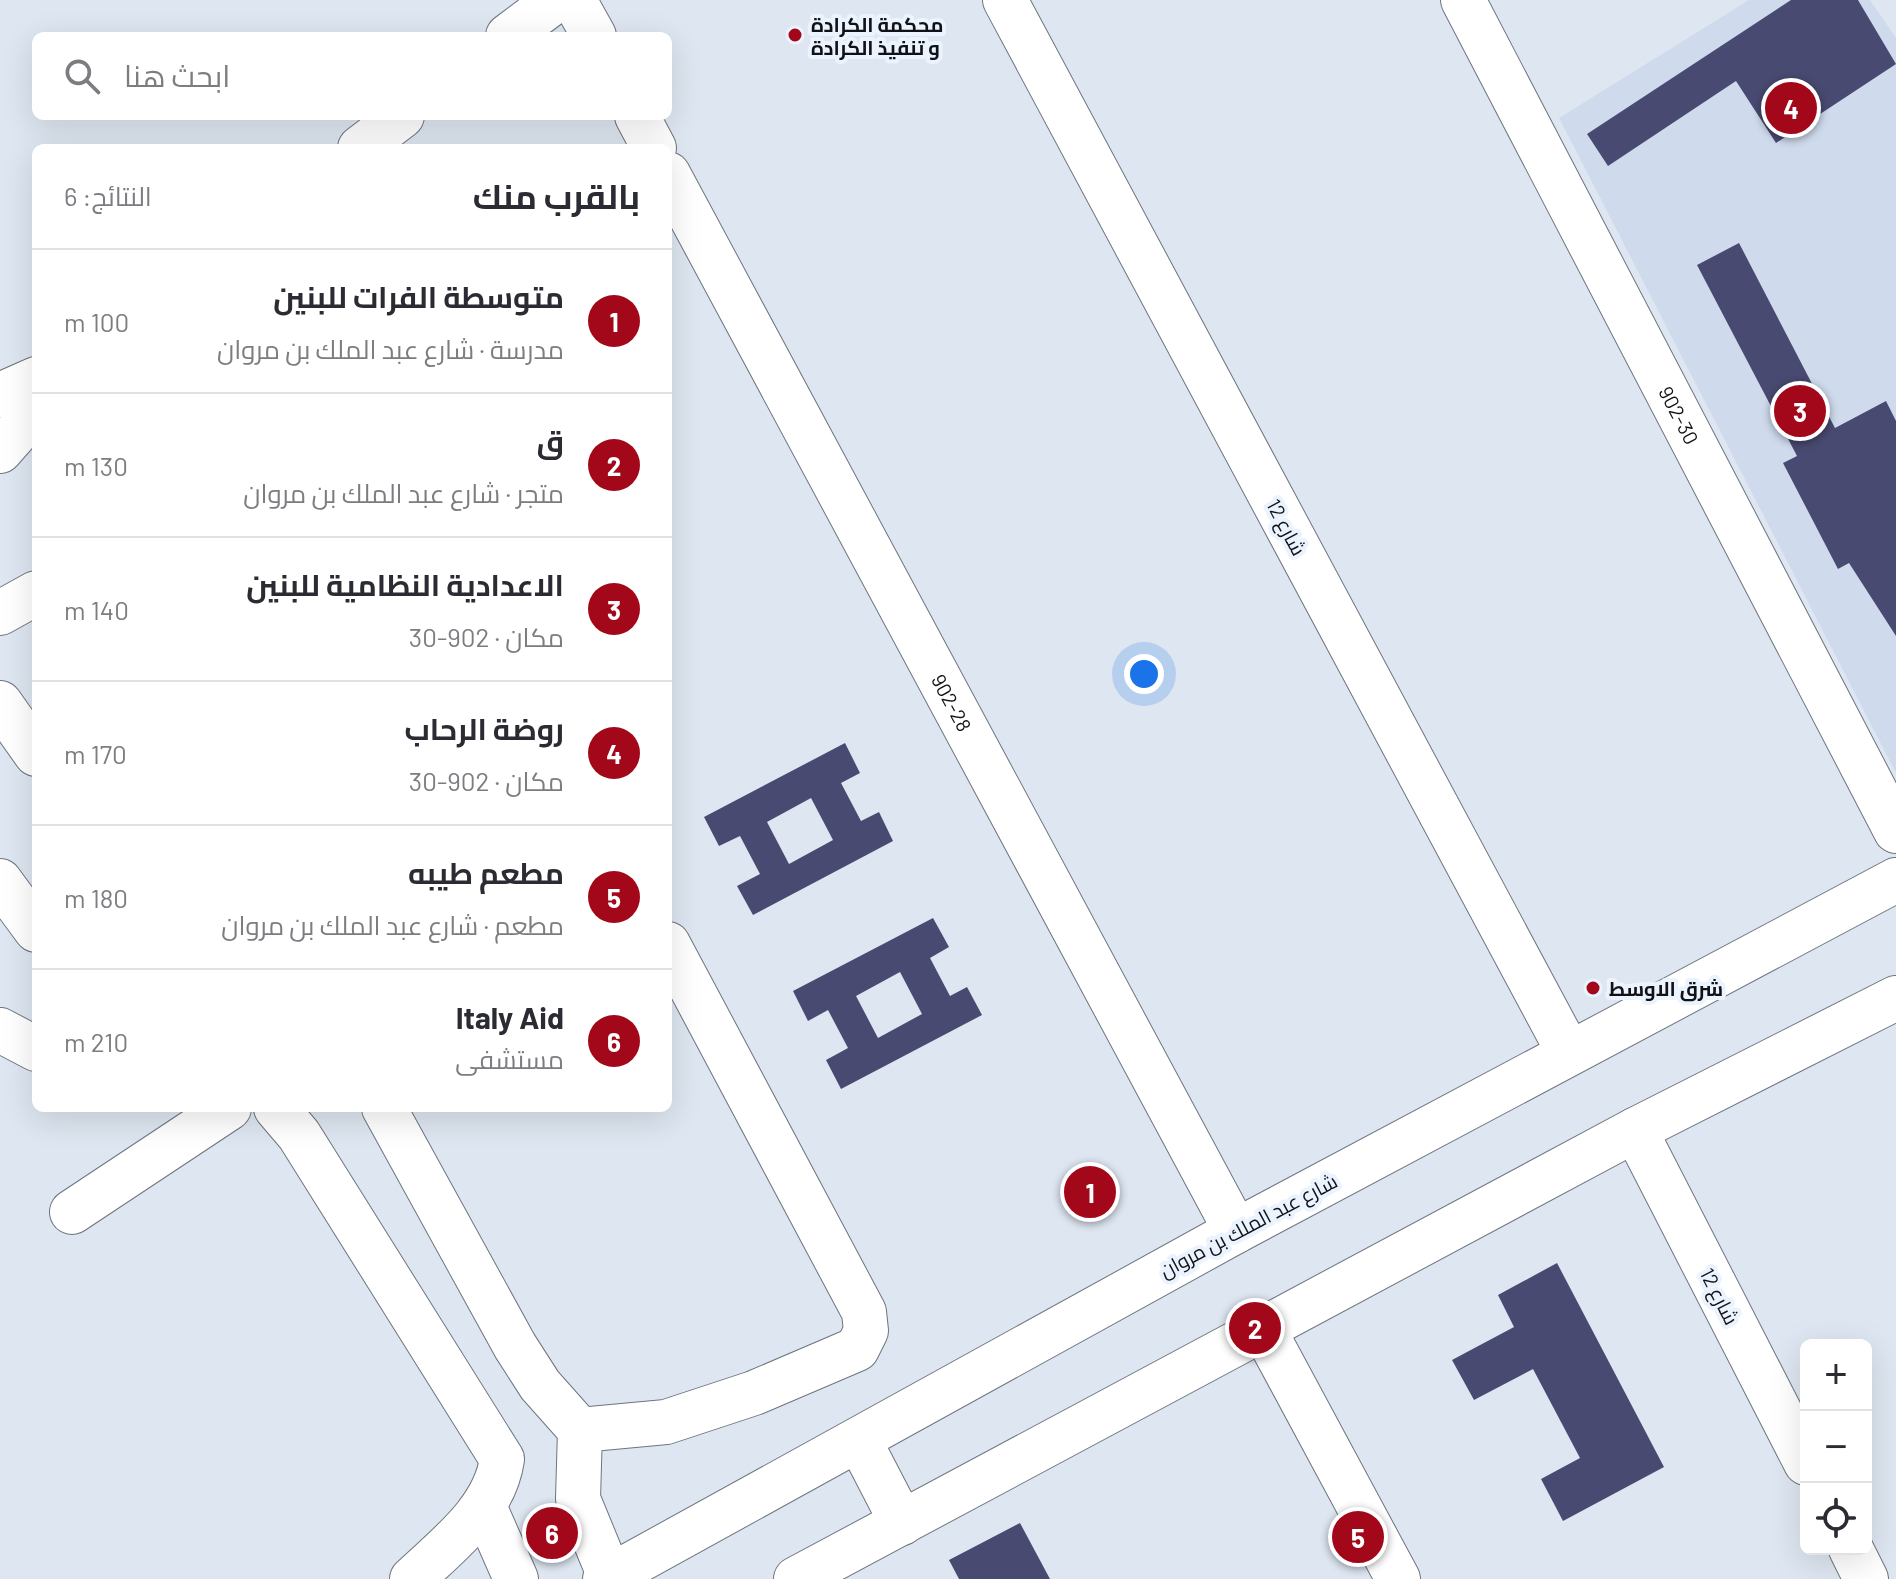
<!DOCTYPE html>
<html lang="ar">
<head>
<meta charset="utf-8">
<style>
  :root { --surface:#fff; --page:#f7f7f7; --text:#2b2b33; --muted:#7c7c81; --line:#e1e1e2; --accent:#a3081a }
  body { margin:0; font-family:Barlow,Cairo,sans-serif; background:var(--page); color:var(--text); direction:rtl }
  .controls { position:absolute; right:24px; bottom:24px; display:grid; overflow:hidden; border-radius:12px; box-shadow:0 8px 32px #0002 }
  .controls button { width:72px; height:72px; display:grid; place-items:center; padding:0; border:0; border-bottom:2px solid var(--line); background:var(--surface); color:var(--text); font:40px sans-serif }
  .you { position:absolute; left:1144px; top:674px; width:28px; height:28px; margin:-20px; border:6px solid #fff; border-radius:50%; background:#1a73e8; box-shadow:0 0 0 12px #1a73e833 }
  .badge { display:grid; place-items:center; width:52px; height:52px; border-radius:50%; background:var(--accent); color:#fff; font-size:26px; font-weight:700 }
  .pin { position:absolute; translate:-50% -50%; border:4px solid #fff; box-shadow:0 2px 8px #0006 }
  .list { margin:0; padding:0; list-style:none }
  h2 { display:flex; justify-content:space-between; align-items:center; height:104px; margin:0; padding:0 32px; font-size:34px }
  h2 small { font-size:26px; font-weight:400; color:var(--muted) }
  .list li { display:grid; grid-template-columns:52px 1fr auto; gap:24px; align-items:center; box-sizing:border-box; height:144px; padding:0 32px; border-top:2px solid var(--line) }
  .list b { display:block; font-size:30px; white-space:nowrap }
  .list p { margin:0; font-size:26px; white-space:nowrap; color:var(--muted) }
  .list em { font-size:26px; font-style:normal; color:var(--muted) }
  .icon { flex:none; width:44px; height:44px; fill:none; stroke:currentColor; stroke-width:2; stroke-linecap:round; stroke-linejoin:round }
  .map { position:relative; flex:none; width:1896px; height:1579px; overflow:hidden; direction:ltr }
  .search { position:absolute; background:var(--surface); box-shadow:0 8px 32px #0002; left:32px; top:32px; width:640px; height:88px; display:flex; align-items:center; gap:20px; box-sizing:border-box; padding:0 28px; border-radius:12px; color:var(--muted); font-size:30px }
  .panel { position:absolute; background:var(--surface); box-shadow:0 8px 32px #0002; left:32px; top:144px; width:640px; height:968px; border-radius:12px; direction:rtl }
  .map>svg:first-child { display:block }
  .built { fill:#cfdbed }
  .building { fill:#494a71; fill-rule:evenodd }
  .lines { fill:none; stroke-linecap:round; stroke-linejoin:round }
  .minor-casing { stroke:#6e757f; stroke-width:46 }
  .minor { stroke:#fff; stroke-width:44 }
  .poi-dot { fill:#a3081a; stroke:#ebf3fe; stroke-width:3 }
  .labels { text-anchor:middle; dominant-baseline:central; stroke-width:8; stroke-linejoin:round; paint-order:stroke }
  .poi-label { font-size:20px; font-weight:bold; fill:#101216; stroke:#ebf3fe; text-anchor:start }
  .street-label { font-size:20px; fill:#101216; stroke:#ebf3fe }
</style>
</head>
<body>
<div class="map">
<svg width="1896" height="1579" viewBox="0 0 1896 1579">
  <rect width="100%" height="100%" fill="#dee6f1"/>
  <path class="built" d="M1749,0H1870L1896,38V773L1559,118Z"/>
  <g class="building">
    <path d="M1791,0H1858L1896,64L1776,143L1736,81L1608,166L1587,134Z"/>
    <path d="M1739,243L1835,428L1886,401L1896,421V636L1849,563L1838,569L1783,463L1797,456L1697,265Z"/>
    <path d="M845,743L860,773L841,783L861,821L879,812L893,841L753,915L737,886L760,874L740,836L719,846L704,817ZM811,798L833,840L789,864L767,822Z"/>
    <path d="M933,918L949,947L930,958L950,996L967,987L982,1015L841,1089L826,1060L848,1048L828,1010L808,1021L793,991ZM900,972L922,1014L878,1038L856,996Z"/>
    <path d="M1557,1263L1664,1467L1563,1521L1541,1479L1580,1458L1533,1369L1474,1400L1452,1360L1514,1327L1498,1295Z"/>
    <path d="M1020,1523L1050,1579H959L949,1560Z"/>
  </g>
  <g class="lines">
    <g class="minor-casing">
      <g id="minor">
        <path d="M574,0L594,36"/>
        <path d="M1005,0L1569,1053"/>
        <path id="s1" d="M1463,0L1896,831"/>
        <path d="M508,36L556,0"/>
        <path d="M637,116L654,148"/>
        <path d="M360,148L402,116"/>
        <path id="s2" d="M668,174L1236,1231"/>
        <path d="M0,395L36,379"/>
        <path d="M0,451L36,410"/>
        <path d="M0,613L36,593"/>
        <path d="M0,703L36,754"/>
        <path d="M0,881L36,930"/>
        <path d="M0,1030L36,1049"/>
        <path d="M276,1108L299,1135L502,1459C495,1510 448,1545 412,1579"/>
        <path d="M384,1108L515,1346L540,1385L580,1430L578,1499L610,1577"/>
        <path d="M1635,1130L1806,1463"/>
        <path d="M72,1212L229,1108"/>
        <path d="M1264,1330L1398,1579"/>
        <path d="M580,1430L666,1422L754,1393L857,1349L866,1331L864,1312L668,944"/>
        <path d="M859,1440L902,1523"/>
        <path d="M484,1506L516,1579"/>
        <path d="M1851,1549L1866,1579"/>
        <path d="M605,1579L1236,1231L1896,880"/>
        <path d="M796,1579L1635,1130L1896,998"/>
      </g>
    </g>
    <use href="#minor" class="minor"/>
  </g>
  <g class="poi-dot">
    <circle cx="795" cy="35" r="8"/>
    <circle cx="1593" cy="988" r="8"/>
  </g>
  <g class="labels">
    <g class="poi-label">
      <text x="811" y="24">محكمة الكرادة<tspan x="811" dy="23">و تنفيذ الكرادة</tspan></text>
      <text x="1609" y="988">شرق الاوسط</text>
    </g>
    <g class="street-label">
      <text stroke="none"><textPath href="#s1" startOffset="468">902-30</textPath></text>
      <text transform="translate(1287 527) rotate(62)">شارع 12</text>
      <text stroke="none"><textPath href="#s2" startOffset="600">902-28</textPath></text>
      <text transform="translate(1248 1225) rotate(-28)">شارع عبد الملك بن مروان</text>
      <text transform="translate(1720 1296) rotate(63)">شارع 12</text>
    </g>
  </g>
</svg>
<div class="controls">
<button>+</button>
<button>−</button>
<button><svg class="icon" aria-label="locate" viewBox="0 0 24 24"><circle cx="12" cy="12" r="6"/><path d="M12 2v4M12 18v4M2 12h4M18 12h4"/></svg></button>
</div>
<div class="you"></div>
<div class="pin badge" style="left:1090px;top:1192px">1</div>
<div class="pin badge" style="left:1255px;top:1328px">2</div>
<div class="pin badge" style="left:1800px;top:411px">3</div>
<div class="pin badge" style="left:1791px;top:108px">4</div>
<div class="pin badge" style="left:1358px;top:1537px">5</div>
<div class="pin badge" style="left:552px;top:1533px">6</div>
<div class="search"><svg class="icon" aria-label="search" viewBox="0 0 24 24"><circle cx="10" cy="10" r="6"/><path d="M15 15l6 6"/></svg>ابحث هنا</div>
<section class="panel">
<h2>بالقرب منك<small>النتائج: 6</small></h2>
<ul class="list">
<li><span class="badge">1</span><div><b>متوسطة الفرات للبنين</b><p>مدرسة · شارع عبد الملك بن مروان</p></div><em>100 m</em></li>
<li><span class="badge">2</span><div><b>ق</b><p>متجر · شارع عبد الملك بن مروان</p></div><em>130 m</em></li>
<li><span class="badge">3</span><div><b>الاعدادية النظامية للبنين</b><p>مكان · 902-30</p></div><em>140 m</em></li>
<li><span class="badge">4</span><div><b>روضة الرحاب</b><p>مكان · 902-30</p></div><em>170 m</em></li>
<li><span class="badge">5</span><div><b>مطعم طيبه</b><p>مطعم · شارع عبد الملك بن مروان</p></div><em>180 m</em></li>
<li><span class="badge">6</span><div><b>Italy Aid</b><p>مستشفى</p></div><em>210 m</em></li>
</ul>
</section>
</div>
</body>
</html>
